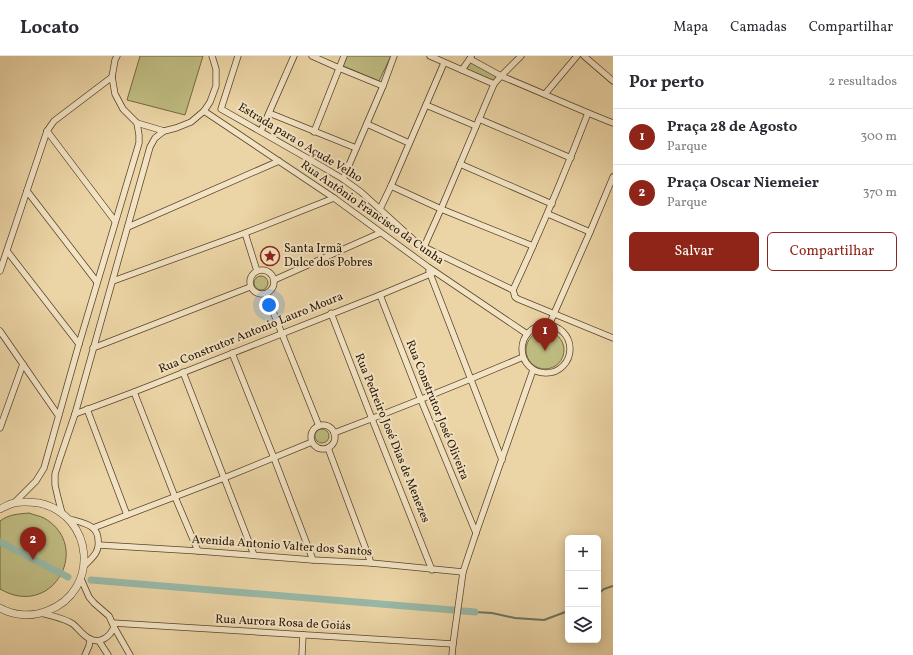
<!DOCTYPE html>
<html lang="pt">
<head>
<meta charset="utf-8">
<style>
  :root { --surface:#fff; --page:#f7f7f7; --text:#2b2b33; --muted:#7c7c81; --line:#e1e1e2; --accent:#8f2418 }
  body { margin:0; font-family:Vollkorn,serif; background:var(--page); color:var(--text) }
  .controls { position:absolute; right:12px; bottom:12px; display:grid; overflow:hidden; border-radius:6px; box-shadow:0 2px 10px #0003 }
  .controls button { width:36px; height:36px; display:grid; place-items:center; padding:0; border:0; border-bottom:1px solid var(--line); background:var(--surface); color:var(--text); font:20px sans-serif }
  .you { position:absolute; left:269px; top:249px; width:14px; height:14px; margin:-10px; border:3px solid #fff; border-radius:50%; background:#1a73e8; box-shadow:0 0 0 6px #1a73e833 }
  .badge { display:grid; place-items:center; width:26px; height:26px; border-radius:50%; background:var(--accent); color:#fff; font-size:13px; font-weight:700 }
  .pin { position:absolute; translate:-50% -33px; filter:drop-shadow(0 1px 2px #0008) }
  .pin::after { content:''; position:absolute; top:21px; width:14px; height:12px; background:inherit; clip-path:polygon(0 0,100% 0,50% 100%) }
  .list { margin:0; padding:0; list-style:none }
  h2 { display:flex; justify-content:space-between; align-items:center; height:52px; margin:0; padding:0 16px; font-size:17px }
  h2 small { font-size:13px; font-weight:400; color:var(--muted) }
  .list li { display:grid; grid-template-columns:26px 1fr auto; gap:12px; align-items:center; box-sizing:border-box; height:56px; padding:0 16px; border-top:1px solid var(--line) }
  .list b { display:block; font-size:15px; white-space:nowrap }
  .list p { margin:0; font-size:13px; white-space:nowrap; color:var(--muted) }
  .list em { font-size:13px; font-style:normal; color:var(--muted) }
  .actions { display:flex; gap:8px; padding:12px 16px }
  .actions a { flex:1; padding:9px 0; border:1px solid var(--accent); border-radius:6px; text-align:center; font-size:14px; color:var(--accent) }
  .actions .main { background:var(--accent); color:#fff }
  .icon { flex:none; width:22px; height:22px; fill:none; stroke:currentColor; stroke-width:2; stroke-linecap:round; stroke-linejoin:round }
  .map { position:relative; flex:none; width:613px; height:599px; overflow:hidden }
  header { display:flex; align-items:center; gap:24px; box-sizing:border-box; height:56px; padding:0 20px; background:var(--surface); border-bottom:1px solid var(--line) }
  header strong { font-size:19px }
  nav { display:flex; gap:22px; margin-inline-start:auto; font-size:14px }
  main { display:flex }
  aside { flex:1; background:var(--surface) }
  .map>svg:first-child { display:block }
  .green { fill:#bebb81; stroke:#736840 }
  .lines { fill:none; stroke-linecap:round; stroke-linejoin:round }
  .stream { stroke:#6b7664; stroke-width:2 }
  .canal { stroke:#98b8a7; stroke-width:7 }
  .minor-casing { stroke:#594429; stroke-width:7 }
  .tertiary-casing { stroke:#594429; stroke-width:8 }
  .minor { stroke:#f2e3c4; stroke-width:5.5 }
  .tertiary { stroke:#f2e3c4; stroke-width:7 }
  .labels { text-anchor:middle; dominant-baseline:central; stroke-width:4; stroke-linejoin:round; paint-order:stroke }
  .street-label { font-size:12px; fill:#281400; stroke:#f2e3c4 }
  .poi-label { font-size:12px; fill:#281400; stroke:#f2e3c4; text-anchor:start }
</style>
</head>
<body>
<header>
<strong>Locato</strong>
<nav><a>Mapa</a><a>Camadas</a><a>Compartilhar</a></nav>
</header>
<main>
<div class="map">
<svg width="613" height="599" viewBox="0 0 613 599">
  <rect width="100%" height="100%" fill="#ebd4a5"/>
  <filter id="stains"><feTurbulence type="fractalNoise" baseFrequency=".005" numOctaves="4"/><feColorMatrix values="0 0 0 0 .2 0 0 0 0 .09 0 0 0 0 .02 0 0 0 .5 -.17"/></filter>
  <radialGradient id="worn" r=".72"><stop offset=".6" stop-color="#630" stop-opacity="0"/><stop offset="1" stop-color="#630" stop-opacity=".3"/></radialGradient>
  <g class="green">
    <path d="M140,0H203L185,59L127,44Z"/>
    <path d="M347,0H391L379,25L343,10Z"/>
    <path d="M471,5L498,20L494,25L465,13Z"/>
    <circle cx="261" cy="227" r="7"/>
    <circle cx="545" cy="294" r="19"/>
    <circle cx="322" cy="380" r="7"/>
    <path d="M29,457C34,459 40,460 44,462C93,490 53,564 0,533V465C9,458 19,458 29,457Z"/>
  </g>
  <g class="lines">
    <g class="stream">
      <path d="M598,538L604,533L613,530"/>
      <path d="M475,556L492,557L515,562L544,564L568,555"/>
    </g>
    <g class="canal">
      <path d="M0,486L68,521"/>
      <path d="M91,524L453,554"/>
      <path d="M463,555L475,556"/>
    </g>
    <g class="minor-casing">
      <g id="minor">
        <path d="M117,0L115,4L112,21L115,38L123,53L137,67L164,75L176,72L191,66L204,55L210,46L216,30V13L212,0"/>
        <path d="M238,0L221,53L321,110L343,123L361,136L415,185L424,191L513,234L515,241L518,243L613,282"/>
        <path d="M312,0L339,12L383,30"/>
        <path d="M430,0L494,28"/>
        <path d="M584,0L613,25"/>
        <path d="M470,3L501,20L521,0"/>
        <path d="M462,14L471,1"/>
        <path d="M545,38L577,0"/>
        <path d="M426,49L476,70"/>
        <path d="M204,55L334,142L428,211L527,278"/>
        <path d="M269,57L356,92"/>
        <path d="M479,63L571,102"/>
        <path d="M367,68L409,87"/>
        <path d="M47,75L115,165"/>
        <path d="M261,75L294,0"/>
        <path d="M314,76L344,0"/>
        <path d="M460,108L552,148"/>
        <path d="M343,123L383,30L394,0"/>
        <path d="M391,130L441,153L533,190"/>
        <path d="M27,135L97,226"/>
        <path d="M380,153L391,130L444,7"/>
        <path d="M548,158L590,176"/>
        <path d="M128,171L279,105"/>
        <path d="M245,177L257,215"/>
        <path d="M424,191L441,153L494,28L501,20C538,35 575,52 613,67"/>
        <path d="M7,195L79,288"/>
        <circle cx="262" cy="226" r="12"/>
        <path d="M0,215L47,75L54,65L112,21"/>
        <path d="M429,215L502,404"/>
        <path d="M274,224L380,177"/>
        <path d="M113,225L245,177L334,142"/>
        <path d="M513,234C540,176 565,117 588,57"/>
        <path d="M266,238L319,370"/>
        <path d="M380,239L421,344L476,477"/>
        <path d="M331,257L372,363L432,514"/>
        <circle cx="546" cy="293" r="24"/>
        <path d="M549,269L590,176L613,121"/>
        <path d="M0,275L58,359"/>
        <path d="M93,292L250,231"/>
        <path d="M232,297L274,402L313,504"/>
        <path d="M183,316L254,499"/>
        <path d="M134,336L175,441L198,495"/>
        <path d="M87,353L127,459"/>
        <path d="M75,358L134,336L380,239L435,216"/>
        <circle cx="323" cy="381" r="12"/>
        <path d="M0,372L23,308"/>
        <path d="M334,377C398,353 460,328 523,301"/>
        <path d="M328,392L371,507"/>
        <path d="M14,447L36,425L44,412L79,288L139,87V79L137,67"/>
        <path d="M62,457L58,442L55,429V418L60,402L75,358L150,91L155,82L164,75"/>
        <path d="M69,463C76,465 87,467 93,472C96,475 98,480 98,483C100,496 93,501 84,510"/>
        <path d="M93,472L224,422L312,386"/>
        <path d="M99,489L198,495L313,504L371,507L463,516"/>
        <path d="M81,523L89,541L94,547L109,560L114,571L130,599"/>
        <path d="M41,557C52,560 64,562 73,568C79,573 83,580 90,583C100,588 110,581 114,571"/>
        <path d="M113,567L453,588"/>
        <path d="M99,585L108,599"/>
        <path d="M85,599L89,590L90,583"/>
        <path d="M302,599L303,579"/>
        <path d="M452,599L453,588L463,516L476,477L533,314"/>
      </g>
    </g>
    <g class="tertiary-casing">
      <path id="tertiary" d="M0,453C5,451 9,448 14,447C22,445 31,446 39,447C94,459 101,535 47,555C32,561 14,560 0,552"/>
    </g>
    <use href="#minor" class="minor"/>
    <use href="#tertiary" class="tertiary"/>
  </g>
  <defs>
    <g id="sight-ring" transform="scale(1)"><circle r="9.5" fill="#f2e3c4" stroke="#8f2418" stroke-width="1.5"/><path d="M0-6L1.8-2.2L6-1.7L2.9 1.2L3.7 5.4L0 3.3L-3.7 5.4L-2.9 1.2L-6-1.7L-1.8-2.2Z" fill="#8f2418"/></g>
  </defs>
  <g fill-rule="evenodd">
    <use href="#sight-ring" x="270" y="200"/>
  </g>
  <g class="labels">
    <g class="street-label">
      <text transform="translate(300 87) rotate(31)">Estrada para o Açude Velho</text>
      <text transform="translate(372 157) rotate(35)">Rua Antônio Francisco da Cunha</text>
      <text transform="translate(251 277) rotate(-22)">Rua Construtor Antonio Lauro Moura</text>
      <text transform="translate(437 354) rotate(68)">Rua Construtor José Oliveira</text>
      <text transform="translate(392 382) rotate(68)">Rua Pedreiro José Dias de Menezes</text>
      <text transform="translate(282 490) rotate(4)">Avenida Antonio Valter dos Santos</text>
      <text transform="translate(283 567) rotate(3)">Rua Aurora Rosa de Goiás</text>
    </g>
    <g class="poi-label">
      <text x="284" y="193">Santa Irmã<tspan x="284" dy="14">Dulce dos Pobres</tspan></text>
    </g>
  </g>
  <rect width="100%" height="100%" filter="url(#stains)"/>
  <rect width="100%" height="100%" fill="url(#worn)"/>
</svg>
<div class="controls">
<button>+</button>
<button>−</button>
<button><svg class="icon" aria-label="layers" viewBox="0 0 24 24"><path d="M12 4l9 5-9 5-9-5zM3 14l9 5 9-5"/></svg></button>
</div>
<div class="you"></div>
<div class="pin badge" style="left:545px;top:295px">1</div>
<div class="pin badge" style="left:33px;top:504px">2</div>
</div>
<aside>
<h2>Por perto<small>2 resultados</small></h2>
<ul class="list">
<li><span class="badge">1</span><div><b>Praça 28 de Agosto</b><p>Parque</p></div><em>300 m</em></li>
<li><span class="badge">2</span><div><b>Praça Oscar Niemeier</b><p>Parque</p></div><em>370 m</em></li>
</ul>
<div class="actions"><a class="main">Salvar</a><a>Compartilhar</a></div>
</aside>
</main>
</body>
</html>
